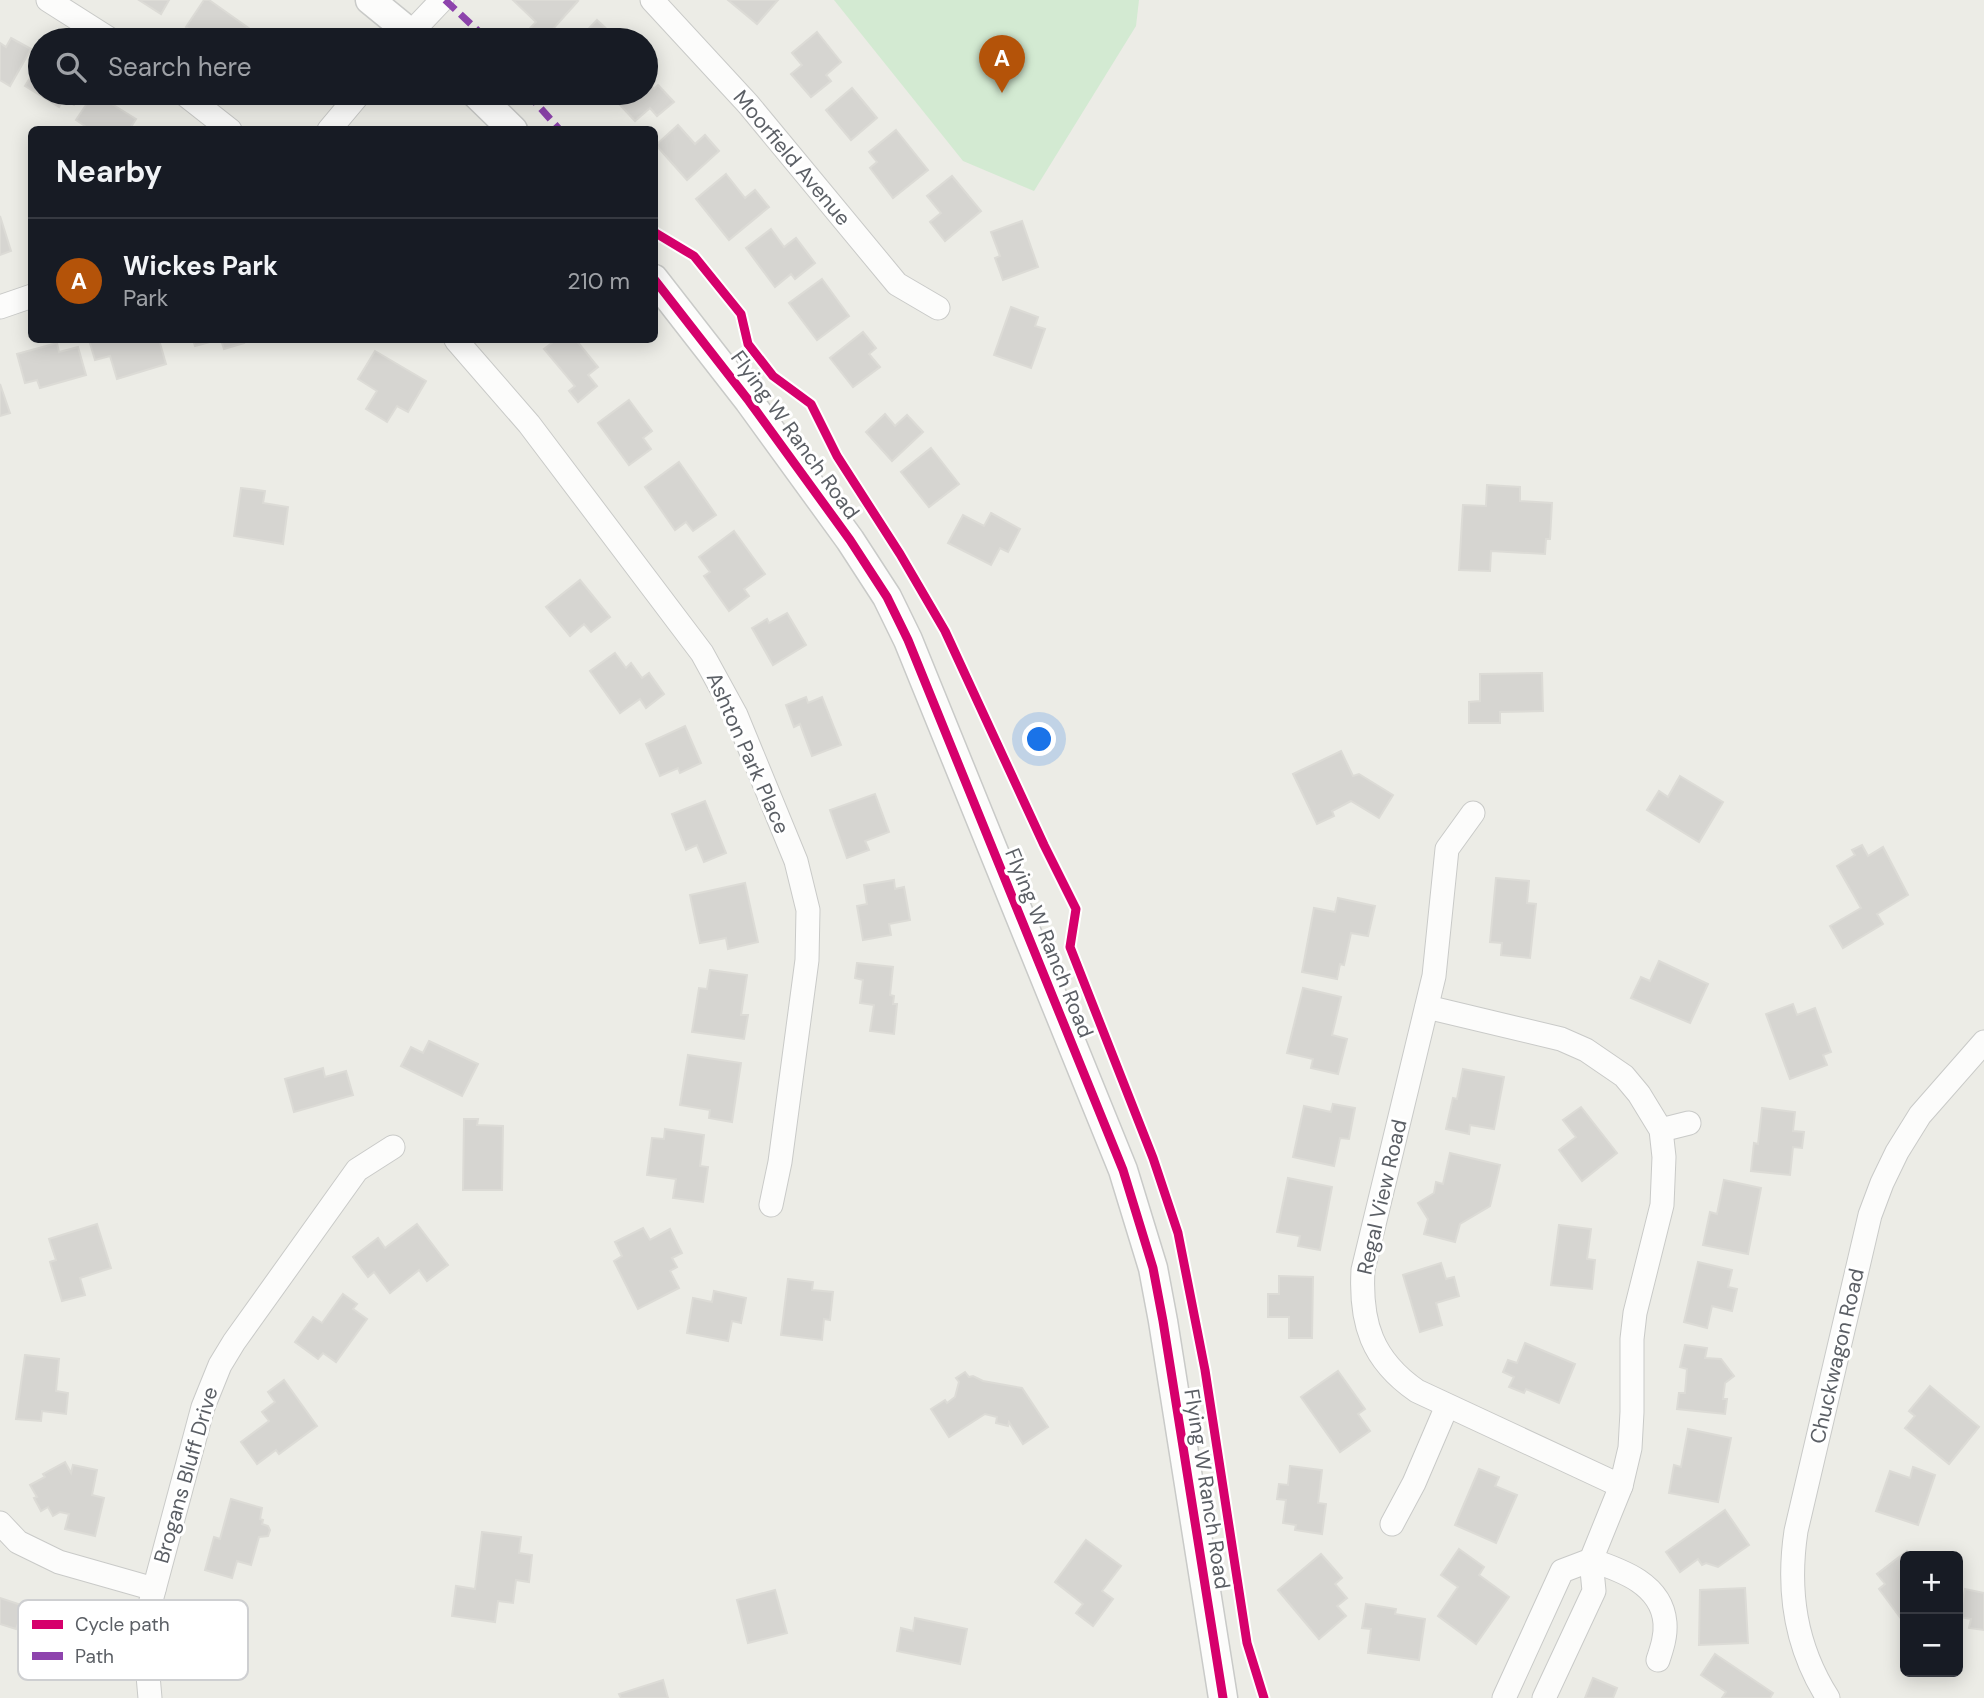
<!DOCTYPE html>
<html lang="en">
<head>
<meta charset="utf-8">
<style>
  :root { --surface:#171b24; --page:#20242c; --text:#f1f3f6; --muted:#9ea1a6; --line:#363941; --accent:#b45309 }
  body { margin:0; font-family:"DM Sans",sans-serif; background:var(--page); color:var(--text) }
  .controls { position:absolute; right:21px; bottom:21px; display:grid; overflow:hidden; border-radius:10px; box-shadow:0 4px 18px #0003 }
  .controls button { width:63px; height:63px; display:grid; place-items:center; padding:0; border:0; border-bottom:2px solid var(--line); background:var(--surface); color:var(--text); font:35px sans-serif }
  .you { position:absolute; left:1040px; top:740px; width:24px; height:24px; margin:-18px; border:5px solid #fff; border-radius:50%; background:#1a73e8; box-shadow:0 0 0 10px #1a73e833 }
  .badge { display:grid; place-items:center; width:46px; height:46px; border-radius:50%; background:var(--accent); color:#fff; font-size:23px; font-weight:700 }
  .pin { position:absolute; translate:-50% -58px; filter:drop-shadow(0 2px 4px #0008) }
  .pin::after { content:''; position:absolute; top:37px; width:24px; height:21px; background:inherit; clip-path:polygon(0 0,100% 0,50% 100%) }
  .list { margin:0; padding:0; list-style:none }
  h2 { display:flex; justify-content:space-between; align-items:center; height:91px; margin:0; padding:0 28px; font-size:30px }
  h2 small { font-size:23px; font-weight:400; color:var(--muted) }
  .list li { display:grid; grid-template-columns:46px 1fr auto; gap:21px; align-items:center; box-sizing:border-box; height:126px; padding:0 28px; border-top:2px solid var(--line) }
  .list b { display:block; font-size:26px; white-space:nowrap }
  .list p { margin:0; font-size:23px; white-space:nowrap; color:var(--muted) }
  .list em { font-size:23px; font-style:normal; color:var(--muted) }
  .icon { flex:none; width:38px; height:38px; fill:none; stroke:currentColor; stroke-width:2; stroke-linecap:round; stroke-linejoin:round }
  .map { position:relative; flex:none; width:1984px; height:1698px; overflow:hidden }
  .search { position:absolute; background:var(--surface); box-shadow:0 4px 18px #0003; left:28px; top:28px; width:630px; height:77px; display:flex; align-items:center; gap:18px; box-sizing:border-box; padding:0 24px; border-radius:38px; color:var(--muted); font-size:26px }
  .panel { position:absolute; background:var(--surface); box-shadow:0 4px 18px #0003; left:28px; top:126px; width:630px; height:217px; border-radius:10px }
  .map>svg:first-child { display:block }
  .green { fill:#d3ead2 }
  .building { fill:#d6d5d1; stroke:#dcdbd6; stroke-width:2 }
  .lines { fill:none; stroke-linecap:round; stroke-linejoin:round }
  .minor-casing { stroke:#c9cac8; stroke-width:25 }
  .tertiary-casing { stroke:#c9cac8; stroke-width:31 }
  .minor { stroke:#fcfcfb; stroke-width:23 }
  .tertiary { stroke:#fcfcfb; stroke-width:28 }
  .quiet { stroke:#8e44ad; stroke-width:7; stroke-dasharray:14 7; stroke-linecap:butt }
  .cycleway-casing { stroke:#fff; stroke-width:13 }
  .cycleway { stroke:#d6006c; stroke-width:9 }
  .labels { text-anchor:middle; dominant-baseline:central; stroke-width:6; stroke-linejoin:round; paint-order:stroke }
  .street-label { font-size:21px; fill:#5b5f65; stroke:#fff }
  .key { fill:#fff; stroke:#cecfd1; stroke-width:2 }
  .key-label { font-size:19px; fill:#5b5f65 }
</style>
</head>
<body>
<div class="map">
<svg width="1984" height="1698" viewBox="0 0 1984 1698">
  <rect width="100%" height="100%" fill="#ecece6"/>
  <path class="green" d="M834,0H1139L1136,26L1034,191L963,161Z"/>
  <g class="building">
    <path d="M139,0H169L161,14Z"/>
    <path d="M204,0H209L250,29L243,40H205L186,27Z"/>
    <path d="M513,0H576L578,1L543,40H519L536,22Z"/>
    <path d="M728,0H778L757,24Z"/>
    <path d="M597,20L613,35L608,40H578Z"/>
    <path d="M817,32L841,62L826,75L831,81L811,97L791,74L802,65L792,53Z"/>
    <path d="M11,38L31,49L10,86L0,80V43L6,47Z"/>
    <path d="M40,62V93H82L74,105L64,99L59,107L25,86Z"/>
    <path d="M646,80L654,89L658,85L674,102L657,116L650,108L635,121L609,93H646Z"/>
    <path d="M852,88L877,118L851,140L826,110Z"/>
    <path d="M94,93L136,119L129,130H91L76,120Z"/>
    <path d="M678,125L695,144L705,135L719,151L687,180L656,145Z"/>
    <path d="M896,130L928,170L893,198L870,168L877,162L869,152Z"/>
    <path d="M726,174L745,198L755,190L769,207L729,240L696,199Z"/>
    <path d="M952,176L981,211L945,241L930,222L941,213L927,196Z"/>
    <path d="M0,216L11,251L0,255Z"/>
    <path d="M1022,221L1038,267L1003,280L995,258L1000,256L991,232Z"/>
    <path d="M771,229L784,247L796,238L815,263L795,279L791,274L775,287L746,248Z"/>
    <path d="M822,279L849,316L817,340L789,303Z"/>
    <path d="M1011,307L1038,317L1035,326L1045,329L1031,368L994,355Z"/>
    <path d="M863,332L876,348L869,354L880,367L853,387L830,358Z"/>
    <path d="M89,340H159L166,364L117,379L110,356L95,360Z"/>
    <path d="M193,340H217L195,346Z"/>
    <path d="M221,340H243L244,343L224,349Z"/>
    <path d="M556,340H576L598,367L588,375L597,386L578,402L569,391L575,386L544,349Z"/>
    <path d="M57,343L59,352L78,347L86,375L40,388L37,380L25,383L17,354Z"/>
    <path d="M375,351L426,381L408,412L397,406L387,422L366,409L377,391L358,379Z"/>
    <path d="M0,384L10,413L0,416Z"/>
    <path d="M629,400L652,431L643,438L651,449L629,465L598,423Z"/>
    <path d="M885,414L895,426L907,415L923,432L892,461L866,432Z"/>
    <path d="M931,448L959,484L929,507L901,472Z"/>
    <path d="M679,462L716,515L693,531L686,522L675,530L645,487Z"/>
    <path d="M1487,485L1520,487V501L1552,503L1550,539H1546L1545,554L1491,551L1490,571L1459,570L1463,505L1486,506Z"/>
    <path d="M241,488L265,491L263,503L288,507L283,544L234,536Z"/>
    <path d="M991,513L1020,529L1008,552L1000,548L991,565L948,543L963,515L984,526Z"/>
    <path d="M734,531L765,574L744,589L749,596L729,611L704,576L710,572L699,557Z"/>
    <path d="M580,580L610,617L591,632L584,624L570,636L546,607Z"/>
    <path d="M787,613L806,645L773,665L752,628L767,619L769,623Z"/>
    <path d="M615,653L626,668L631,663L642,678L649,673L664,694L646,708L640,699L620,713L590,671Z"/>
    <path d="M1542,673L1543,711L1500,712V723H1469V702L1480,701V674Z"/>
    <path d="M806,697L808,703L822,697L841,745L812,756L800,724L794,727L786,705Z"/>
    <path d="M685,726L701,763L680,773L678,768L660,776L646,744Z"/>
    <path d="M1341,751L1353,776L1359,774L1393,795L1379,818L1351,801L1332,811L1334,816L1317,824L1293,774Z"/>
    <path d="M1680,776L1723,802L1699,842L1647,810L1659,791L1668,797Z"/>
    <path d="M875,794L889,832L865,841L869,850L847,858L830,810Z"/>
    <path d="M705,801L726,853L704,862L697,845L686,850L672,814Z"/>
    <path d="M1862,845L1868,856L1883,847L1908,895L1877,914L1883,924L1843,948L1830,926L1861,908L1837,866L1855,855L1852,850Z"/>
    <path d="M1496,878L1529,881L1527,903L1536,904L1530,958L1501,955L1502,943L1490,942Z"/>
    <path d="M894,880L895,889L904,887L910,920L889,924L891,935L863,940L857,906L867,904L864,885Z"/>
    <path d="M745,883L758,942L728,949L726,938L700,943L690,895Z"/>
    <path d="M1338,898L1375,906L1368,936L1351,933L1344,965L1340,964L1337,979L1302,972L1314,908L1335,912Z"/>
    <path d="M1659,961L1708,984L1690,1023L1631,998L1641,977L1650,981Z"/>
    <path d="M857,963L893,967L890,995L894,996L893,1004H897L894,1034L870,1031L874,1005L860,1003L863,980L855,978Z"/>
    <path d="M710,970L747,975L741,1015H748L744,1039L692,1032L699,988L707,989Z"/>
    <path d="M1303,988L1341,997L1332,1035L1347,1039L1338,1074L1311,1068L1313,1059L1287,1053Z"/>
    <path d="M1793,1004L1797,1015L1815,1008L1831,1052L1823,1055L1827,1065L1790,1079L1766,1014Z"/>
    <path d="M429,1041L478,1064L462,1096L401,1066L411,1047L423,1053Z"/>
    <path d="M688,1055L741,1063L732,1122L709,1118L710,1110L680,1105Z"/>
    <path d="M323,1068L325,1077L346,1071L353,1095L294,1112L285,1079Z"/>
    <path d="M1463,1069L1504,1077L1494,1129L1470,1125L1469,1134L1446,1129L1453,1098L1457,1099Z"/>
    <path d="M1333,1104L1355,1108L1349,1139L1340,1138L1334,1166L1293,1157L1304,1106L1331,1112Z"/>
    <path d="M1581,1107L1617,1153L1582,1181L1559,1150L1576,1137L1563,1120Z"/>
    <path d="M1762,1108L1795,1112L1793,1131L1804,1132L1802,1148L1793,1147L1790,1175L1751,1171L1754,1143L1758,1144Z"/>
    <path d="M464,1119H478L477,1125L503,1126L502,1190H463Z"/>
    <path d="M665,1129L704,1135L700,1166L708,1167L703,1202L673,1198L676,1179L647,1175L652,1138L664,1139Z"/>
    <path d="M1450,1153L1500,1165L1490,1206L1460,1224L1455,1242L1424,1234L1428,1219L1418,1203L1434,1193L1436,1182L1443,1184Z"/>
    <path d="M1288,1178L1332,1187L1320,1250L1298,1246L1300,1236L1277,1232Z"/>
    <path d="M1724,1180L1761,1188L1748,1254L1703,1245L1710,1212L1717,1214Z"/>
    <path d="M97,1224L111,1268L80,1278L85,1295L62,1301L50,1262L56,1260L49,1239Z"/>
    <path d="M417,1224L448,1265L427,1281L419,1270L390,1293L374,1272L368,1277L353,1257L378,1238L385,1248Z"/>
    <path d="M1559,1225L1591,1229L1587,1259L1595,1260L1592,1289L1551,1285Z"/>
    <path d="M643,1228L650,1240L670,1229L682,1253L672,1258L677,1267L670,1271L679,1288L638,1309L614,1261L622,1256L615,1242Z"/>
    <path d="M1698,1262L1732,1270L1728,1287L1737,1289L1732,1311L1712,1306L1707,1328L1684,1322Z"/>
    <path d="M1441,1263L1446,1279L1454,1277L1459,1296L1436,1303L1442,1325L1420,1332L1403,1275Z"/>
    <path d="M1279,1276L1313,1277L1312,1338H1289V1317H1268V1294H1279Z"/>
    <path d="M788,1279L813,1282L812,1290L833,1292L830,1320L824,1319L822,1340L781,1335Z"/>
    <path d="M714,1291L746,1298L741,1323L732,1321L728,1341L687,1333L693,1298L712,1302Z"/>
    <path d="M343,1294L357,1304L353,1309L367,1319L336,1362L323,1353L318,1359L295,1342L313,1317L322,1323Z"/>
    <path d="M1525,1343L1575,1364L1559,1403L1526,1389L1524,1393L1509,1387L1514,1377L1503,1372L1508,1360L1517,1363Z"/>
    <path d="M1685,1345L1707,1348L1705,1358L1721,1359L1734,1376L1725,1383L1723,1399H1727L1725,1414L1677,1409L1679,1393H1685L1687,1369L1680,1367Z"/>
    <path d="M25,1355L59,1359L56,1391L68,1393L66,1414L42,1411L41,1421L16,1419Z"/>
    <path d="M1338,1371L1365,1409L1358,1414L1370,1431L1340,1452L1301,1397Z"/>
    <path d="M965,1372L969,1377L973,1376L983,1381L1022,1388L1048,1427L1023,1444L1009,1422L1008,1426L996,1423L997,1417L985,1414L949,1437L931,1409L945,1400L947,1403L955,1397L959,1382L956,1378Z"/>
    <path d="M284,1380L317,1426L279,1454L276,1450L257,1464L241,1442L269,1421L262,1412L275,1402L268,1392Z"/>
    <path d="M1930,1386L1979,1427L1949,1464L1905,1428L1915,1416L1909,1411Z"/>
    <path d="M1688,1429L1731,1438L1718,1502L1669,1493L1674,1465L1681,1467Z"/>
    <path d="M65,1462L71,1473L73,1465L97,1470L92,1495L104,1498L95,1536L65,1529L69,1514L60,1512L53,1516L48,1507L41,1511L34,1498L37,1497L30,1485L45,1477L43,1474Z"/>
    <path d="M1290,1466L1322,1470L1318,1503L1326,1504L1322,1534L1295,1530L1296,1525L1283,1523L1286,1500L1277,1499L1279,1484L1288,1485Z"/>
    <path d="M1913,1467L1935,1475L1918,1525L1876,1511L1890,1471L1910,1478Z"/>
    <path d="M1479,1469L1499,1477L1495,1486L1517,1495L1496,1543L1455,1525Z"/>
    <path d="M231,1499L262,1508L260,1519L263,1520L262,1524L268,1526L270,1530L268,1536L259,1537L251,1565L237,1561L232,1578L205,1570L214,1537L220,1539Z"/>
    <path d="M1725,1510L1749,1545L1718,1567L1706,1563L1702,1565L1698,1559L1680,1572L1666,1552Z"/>
    <path d="M482,1532L521,1537L519,1553L532,1555L529,1582L516,1580L513,1603L498,1601L495,1622L452,1616L456,1586L475,1589Z"/>
    <path d="M1086,1540L1121,1566L1102,1591L1113,1599L1093,1626L1076,1613L1083,1604L1055,1582Z"/>
    <path d="M1459,1549L1484,1567L1479,1575L1509,1597L1476,1644L1438,1616L1458,1587L1441,1575Z"/>
    <path d="M1907,1551L1911,1556H1905V1624L1879,1589L1885,1584L1877,1574Z"/>
    <path d="M1321,1554L1342,1578L1335,1584L1347,1598L1337,1606L1346,1616L1319,1639L1278,1590Z"/>
    <path d="M1745,1588L1748,1643L1699,1645L1700,1590Z"/>
    <path d="M1965,1589L1984,1593V1630L1969,1628L1971,1619L1960,1617Z"/>
    <path d="M775,1590L787,1633L748,1643L737,1600Z"/>
    <path d="M0,1598L24,1606L16,1629L0,1624Z"/>
    <path d="M1366,1604L1396,1609L1395,1614L1425,1619L1419,1660L1368,1653L1371,1629L1362,1628Z"/>
    <path d="M915,1618L967,1629L960,1664L897,1651L901,1628L913,1631Z"/>
    <path d="M1715,1654L1773,1693L1770,1698H1722L1726,1692L1701,1675Z"/>
    <path d="M1593,1678L1617,1688L1613,1698H1585Z"/>
    <path d="M663,1680L668,1698H621L619,1694Z"/>
  </g>
  <g class="lines">
    <g class="minor-casing">
      <g id="minor">
        <path d="M48,0L111,40"/>
        <path d="M652,0L748,104L897,284L938,308"/>
        <path d="M404,40L442,0"/>
        <path d="M183,93L230,130"/>
        <path d="M329,130L360,93"/>
        <path d="M0,307L32,296"/>
        <path d="M456,340L529,424L702,653L736,715L796,861L808,910L807,960L780,1162L771,1205"/>
        <path d="M1473,813L1447,849L1434,976L1363,1270C1360,1323 1372,1360 1417,1391L1621,1486"/>
        <path d="M1427,1007L1561,1039L1586,1050L1624,1076L1639,1094L1661,1130L1664,1157L1662,1205L1635,1313L1632,1339V1412L1630,1448L1621,1486L1591,1560L1594,1591L1544,1698"/>
        <path d="M1661,1130L1689,1123"/>
        <path d="M0,1523L18,1542L59,1562L154,1589"/>
        <path d="M1392,1524L1414,1483L1447,1406"/>
        <path d="M1591,1560C1621,1570 1662,1584 1665,1623C1666,1636 1662,1648 1658,1660"/>
        <path d="M150,1698L144,1631L148,1612L203,1407L220,1365L234,1342L357,1170L393,1147"/>
        <path d="M1504,1698L1562,1571L1591,1560"/>
        <path d="M1828,1698C1795,1646 1787,1591 1796,1531L1870,1215L1882,1183L1897,1152L1920,1115L1984,1042"/>
      </g>
    </g>
    <g class="tertiary-casing">
      <g id="tertiary">
        <path d="M370,0L419,40"/>
        <path d="M475,93L513,130"/>
        <path d="M654,279L749,401L850,540L887,597L908,640L1123,1170L1153,1268L1163,1321L1223,1698"/>
      </g>
    </g>
    <use href="#minor" class="minor"/>
    <use href="#tertiary" class="tertiary"/>
    <g class="quiet">
      <path d="M445,0L488,40"/>
      <path d="M527,93L560,130"/>
    </g>
    <g class="cycleway-casing">
      <g id="cycleway">
        <path d="M654,232L694,256L741,314L748,344L773,376L811,404L837,456L900,554L945,631L1044,845L1076,909L1070,947L1153,1158L1178,1233L1205,1370L1247,1643L1264,1698"/>
        <path d="M654,279L749,401L850,540L887,597L908,640L1123,1170L1153,1268L1163,1321L1223,1698"/>
      </g>
    </g>
    <use href="#cycleway" class="cycleway"/>
  </g>
  <g class="labels">
    <g class="street-label">
      <text transform="translate(792 158) rotate(50)">Moorfield Avenue</text>
      <text transform="translate(795 435) rotate(54)">Flying W Ranch Road</text>
      <text transform="translate(748 753) rotate(66)">Ashton Park Place</text>
      <text transform="translate(1049 943) rotate(68)">Flying W Ranch Road</text>
      <text transform="translate(1382 1197) rotate(-77)">Regal View Road</text>
      <text transform="translate(1837 1356) rotate(-77)">Chuckwagon Road</text>
      <text transform="translate(186 1475) rotate(-74)">Brogans Bluff Drive</text>
      <text transform="translate(1207 1489) rotate(81)">Flying W Ranch Road</text>
    </g>
  </g>
  <rect x="18" y="1600" width="230" height="80" rx="10" class="key"/>
  <rect x="32" y="1620" width="31" height="9" fill="#d6006c"/>
  <rect x="32" y="1652" width="31" height="8" fill="#8e44ad"/>
  <g class="key-label">
    <text x="75" y="1631">Cycle path</text>
    <text x="75" y="1663">Path</text>
  </g>
</svg>
<div class="controls">
<button>+</button>
<button>−</button>
</div>
<div class="you"></div>
<div class="pin badge" style="left:1002px;top:93px">A</div>
<div class="search"><svg class="icon" aria-label="search" viewBox="0 0 24 24"><circle cx="10" cy="10" r="6"/><path d="M15 15l6 6"/></svg>Search here</div>
<section class="panel">
<h2>Nearby<small></small></h2>
<ul class="list">
<li><span class="badge">A</span><div><b>Wickes Park</b><p>Park</p></div><em>210 m</em></li>
</ul>
</section>
</div>
</body>
</html>
